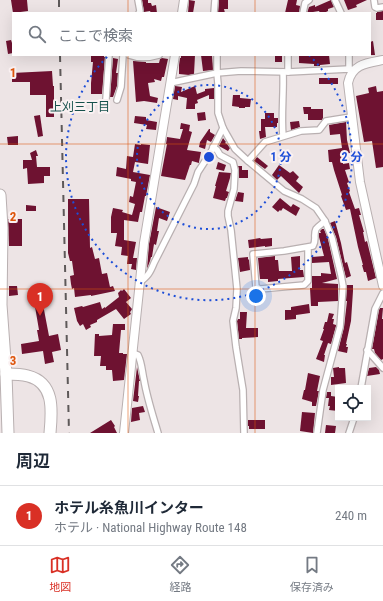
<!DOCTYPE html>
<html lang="ja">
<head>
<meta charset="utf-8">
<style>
  :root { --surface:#fff; --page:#f2f2f3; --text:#1f2937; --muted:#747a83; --line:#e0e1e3; --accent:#d93025 }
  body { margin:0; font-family:"Roboto Condensed","Noto Sans JP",sans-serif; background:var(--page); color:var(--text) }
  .controls { position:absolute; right:12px; bottom:12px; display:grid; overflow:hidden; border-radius:0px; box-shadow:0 4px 16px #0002 }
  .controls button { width:36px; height:36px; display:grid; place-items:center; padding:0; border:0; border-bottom:1px solid var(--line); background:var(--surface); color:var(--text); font:20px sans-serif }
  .you { position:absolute; left:256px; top:296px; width:14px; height:14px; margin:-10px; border:3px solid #fff; border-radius:50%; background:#1a73e8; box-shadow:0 0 0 6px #1a73e833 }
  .badge { display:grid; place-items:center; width:26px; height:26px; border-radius:50%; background:var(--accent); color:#fff; font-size:13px; font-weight:700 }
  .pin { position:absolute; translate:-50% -33px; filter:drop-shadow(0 1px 2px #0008) }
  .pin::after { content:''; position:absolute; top:21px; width:14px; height:12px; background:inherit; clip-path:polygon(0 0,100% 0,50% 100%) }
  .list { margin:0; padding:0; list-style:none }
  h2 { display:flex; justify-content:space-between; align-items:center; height:52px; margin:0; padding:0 16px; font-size:17px }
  h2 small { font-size:13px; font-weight:400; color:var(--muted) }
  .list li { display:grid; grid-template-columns:26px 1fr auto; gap:12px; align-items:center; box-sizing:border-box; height:60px; padding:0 16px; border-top:1px solid var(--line) }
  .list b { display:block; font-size:15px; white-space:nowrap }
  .list p { margin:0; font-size:13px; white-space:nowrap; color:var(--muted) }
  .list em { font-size:13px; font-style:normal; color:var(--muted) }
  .icon { flex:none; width:22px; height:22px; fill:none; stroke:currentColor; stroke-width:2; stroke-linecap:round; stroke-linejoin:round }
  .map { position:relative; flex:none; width:383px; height:433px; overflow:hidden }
  .search { position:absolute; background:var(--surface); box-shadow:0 4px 16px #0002; left:12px; right:12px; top:12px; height:44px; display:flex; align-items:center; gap:10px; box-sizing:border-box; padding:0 14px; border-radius:0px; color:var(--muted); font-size:15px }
  .sheet { height:112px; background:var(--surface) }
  nav { display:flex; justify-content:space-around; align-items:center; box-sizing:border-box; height:56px; border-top:1px solid var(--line); background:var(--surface); font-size:11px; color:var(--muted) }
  nav a { display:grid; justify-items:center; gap:2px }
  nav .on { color:var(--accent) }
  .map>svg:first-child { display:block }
  .building { fill:#6e1231 }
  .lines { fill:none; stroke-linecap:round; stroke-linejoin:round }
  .street-casing { stroke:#b9b0b1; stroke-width:8 }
  .secondary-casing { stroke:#b9b0b1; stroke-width:10 }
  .highway-casing { stroke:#b9b0b1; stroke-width:13 }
  .street { stroke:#fff; stroke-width:5.5 }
  .secondary { stroke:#fff; stroke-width:8 }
  .highway { stroke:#fff; stroke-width:11 }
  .rail { stroke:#5e5959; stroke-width:2; stroke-dasharray:7 7; stroke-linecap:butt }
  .grid { fill:none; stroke:#dd550c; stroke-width:1; stroke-opacity:0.55 }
  .ring { fill:none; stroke:#1d4ed8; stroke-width:2; stroke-dasharray:2 4 }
  .labels { text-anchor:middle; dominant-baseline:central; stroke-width:4; stroke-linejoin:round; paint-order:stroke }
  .neighbourhood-label { font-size:12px; fill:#16514c; stroke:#faf1f2 }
  .grid-label { font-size:13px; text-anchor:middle; font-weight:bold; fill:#dd550c; stroke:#faf1f2; stroke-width:4; stroke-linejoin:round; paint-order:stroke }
  .centre { fill:#1d4ed8; stroke:#faf1f2; stroke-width:2 }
  .ring-label { font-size:12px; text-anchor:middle; font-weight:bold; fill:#1d4ed8; stroke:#faf1f2; stroke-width:4; stroke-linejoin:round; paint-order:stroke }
</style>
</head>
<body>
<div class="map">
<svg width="383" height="433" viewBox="0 0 383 433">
  <rect width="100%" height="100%" fill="#ede4e5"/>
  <g class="building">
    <path d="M11,0H27L28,11L13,13Z"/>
    <path d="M142,0H148V3H151L152,6L156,5L157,13H151L150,11L144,12Z"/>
    <path d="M189,0L195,1L193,13H188Z"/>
    <path d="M219,0H228V9H224L225,13H218Z"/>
    <path d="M288,0H297L296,5L300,6L299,13H285Z"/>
    <path d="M331,0L334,7L328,9V11L324,13H320L319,11L307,13L309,7L315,5V7Z"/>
    <path d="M344,0H367L356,5L357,7L348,10Z"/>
    <path d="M383,11V20H376V13H377V12Z"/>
    <path d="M11,40L12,43L13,42V53L8,54L6,41Z"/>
    <path d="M373,41L375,55H370V42Z"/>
    <path d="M91,55H104V57H105L102,94H91V83L93,62H91Z"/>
    <path d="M181,55H195L194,74L189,75L179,74V65L180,58H181Z"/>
    <path d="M201,55H212L213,70L203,71Z"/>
    <rect x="275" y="55" width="7" height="7"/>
    <path d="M299,55L318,56V55H329L330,64L320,65V66H314V64L299,63Z"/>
    <path d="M113,58L118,59L116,73H118L117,86L113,97H110Z"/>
    <path d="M162,58L168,59L164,77H162L161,81L154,79L155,82L148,83L150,96L158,98L157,103L144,101L136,102L133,61L146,62V63H159L160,59Z"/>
    <path d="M52,71L53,86H54V117H46V95H30V82H12V73Z"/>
    <rect x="319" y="78" width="19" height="6"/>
    <path d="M175,86L182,87L181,92L195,86L197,94L205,91V89L214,88V99H209V95L197,100L198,103L195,104V109H186L187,98L178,96V100L173,99Z"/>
    <path d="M376,86L377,92L383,91V167L376,168L372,141L364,142L356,96L369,93L368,88Z"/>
    <path d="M233,95H240V98L251,99L250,107H245V108H239V107L232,106Z"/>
    <path d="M303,107H311V109H323V118L322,120H308V114H304Z"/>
    <path d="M205,112L206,120L198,121L197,113Z"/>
    <path d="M265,113H274V118H278V123H277V127H265L266,137L260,139L259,131H261V119H265V121Z"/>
    <path d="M40,115L43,136L38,137L34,116Z"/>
    <path d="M135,116L146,117V120L157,122L156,130L146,129L147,125L134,123Z"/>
    <path d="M299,121L300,127L291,130L290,122Z"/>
    <path d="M346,122L347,140L350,153L342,154L343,164L349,163L350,169L345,170L349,182L347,183L350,191L349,192L355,209L359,208L361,215H359L364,232H363L365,242L367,241L376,278L368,281L366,272H364L362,265H363L358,247L350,209L346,210L341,196L342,195L334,170L332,162H329L328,150L342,148L340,134L330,135L329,125Z"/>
    <path d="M181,123L190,125L189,131L192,132L187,150L201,152L199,162V163L192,161L191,165H190L185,180L161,176L167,144H166L167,137L180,139L183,129H180Z"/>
    <path d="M209,129H210V132L215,135L211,142L207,140L205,149L199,147L200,142Z"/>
    <path d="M18,136V145H8L7,137Z"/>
    <path d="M223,138L226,142L225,143L227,144L230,148L228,151L219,146Z"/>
    <path d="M135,144L141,145V144L150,145L148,164L135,162L133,172L150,175L146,196H145L142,212H140L138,222L124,220V240L136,242L133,258H137L136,270L131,269L132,264H127L128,256L121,255L122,247L115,246L117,233H111V217L113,208L123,210L122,212L132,215L135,204L129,202L130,196L133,197L136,182L131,181V179L116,176L117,167L126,169L127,156L133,157Z"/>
    <path d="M36,150L38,156H36L37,167H50V176H44V183L28,184L27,168L23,169V160H32L30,153Z"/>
    <path d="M257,157L268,166L265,169L254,161Z"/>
    <path d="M218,162L226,165L224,171L216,169Z"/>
    <path d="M279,165L290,173L293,171L299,177L296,181L303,187L299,193L281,176L277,180L272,175Z"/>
    <path d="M238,166H242V170H248V178H239V170Z"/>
    <path d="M219,172L231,173L230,178L226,191L229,192L227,198H226L225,201L213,198L216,186H215Z"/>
    <path d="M238,192L244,193L243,202L235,201Z"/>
    <path d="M280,198L291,207L293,204L300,208L296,216L283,208L281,211L280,210L278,212L272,207Z"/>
    <path d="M68,199H89L90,248L92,247L95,259L99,258L102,274L107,273L110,287L113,286L115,291L91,296V295L75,297L74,288L72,289L71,284L70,276L74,275L72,261H70L68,253Z"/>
    <path d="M26,205L36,206V211H26Z"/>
    <path d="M156,207L170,212L167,221L159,218L157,231H159L156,245L154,244L152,257H151L150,261L147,269L149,244Z"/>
    <path d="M8,219H22V246H9Z"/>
    <path d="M335,221L341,243L345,263L347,262L351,276L346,278L336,237L330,223Z"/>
    <path d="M322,229H324L328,239L337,279L322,283L338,284V301L318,302V306H311L310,288H312V276H321V273L331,274L329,262L312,263V257L324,256L319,237V233H321L320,231Z"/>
    <path d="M260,238L261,239L272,238V246L265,247V246L249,248L248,240Z"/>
    <path d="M275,256V260H278L279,271H292L291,257L300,256V270H303L304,277L278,279V281L268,282V279H260L258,258Z"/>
    <path d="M248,257V260L249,259L250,270L240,272L238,258Z"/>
    <path d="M347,285H353V291L351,321L346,344H347L346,347H348L347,353L338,351L344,327L347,301H346Z"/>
    <path d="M9,286H17L18,295L9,296Z"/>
    <path d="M124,289L131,298L126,302L132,309L131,311L130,312L131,314L124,319L116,309L97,320V322L90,325L91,327L86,330L83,324L80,326L77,321L74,308L82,306L83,307L100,302L102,309L105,307V308L119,297L118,293L121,290L122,291Z"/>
    <path d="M41,294L49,336L58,334L61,350L52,352L54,362L45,364L43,351L22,354L21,344L39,341L37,330H39L33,295Z"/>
    <path d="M309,304L310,313L296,315V319L285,320V310H291V307Z"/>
    <path d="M380,308H383L382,319H383V359L381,360L375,353L374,349H372L379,310Z"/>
    <path d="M240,312H247L246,328H258V337L242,338V339H239L237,321L238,319H240Z"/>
    <path d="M329,313L334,314L332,319H334L333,324L336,325V326L331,344L328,343L324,355H325L324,362L316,359L323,341L320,340L324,329H323L325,322H327Z"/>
    <path d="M113,324H125V330H121L119,353H123V354H127L124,380L113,381L112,370H106V366H100L101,356H94L95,334H99V336L112,335Z"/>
    <path d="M137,367L140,381H139L138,396H139L138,402L133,401Z"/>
    <path d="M339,367V368H345L346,383L331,385V377H334L333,368Z"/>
    <path d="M376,367L379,370L380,374L367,376L369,368Z"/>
    <path d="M308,373L320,376L317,391H319L316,406H312V402L302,399L304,390H305Z"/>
    <path d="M327,392H331V396L338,397V411L329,410L330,406H328L329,398H326Z"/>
    <path d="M143,406L145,412L139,413L140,420L131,422L132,408Z"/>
    <path d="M302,412L315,413L313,433L300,431Z"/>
    <path d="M111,420L115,426L114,427L117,433H90Z"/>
    <path d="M248,420H265V429H249V426H248Z"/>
    <path d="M326,425L336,426L335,433H325Z"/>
  </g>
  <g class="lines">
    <g class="street-casing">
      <g id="street">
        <path d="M138,0L140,11L139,13"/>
        <path d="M335,0L341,13"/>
        <path d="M374,0L375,7L377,8L383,7"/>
        <path d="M214,13L215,0"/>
        <path d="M303,13L305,3L309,0"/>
        <path d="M129,55C139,59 149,58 159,55"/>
        <path d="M217,55V73L218,84V113L223,128L235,149L248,161L284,191L302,199L316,208L325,221L332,238L341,275L343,286L340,327L323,390L317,433"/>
        <path d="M349,55V69"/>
        <path d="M283,72C284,93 281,115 283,136"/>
        <path d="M288,72V55"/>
        <path d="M170,83L217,73L241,71L288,72L349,69L353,70"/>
        <path d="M106,99L109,55"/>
        <path d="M117,100L121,87L123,55"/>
        <path d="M213,147L217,150L220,155L233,162L235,170L234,189L228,211V216L231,230L237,289L236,308L233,321L236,347L243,390L244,433"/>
        <path d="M248,161L265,142L301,131L319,130L326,121L351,117"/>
        <path d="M308,248V281L304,285L260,289L256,287L253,254L284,251L313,246C317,240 313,235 316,229C318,226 322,224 325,221"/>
        <path d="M139,283C148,276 150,273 154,263L194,184L198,172L211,152L223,128"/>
        <path d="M367,350L383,368"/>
        <path d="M133,353L138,355C142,363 142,372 144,380C147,398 153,416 158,433"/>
        <path d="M361,388L375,309L383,293"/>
        <path d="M349,433L354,418"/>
      </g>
    </g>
    <g class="secondary-casing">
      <g id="secondary">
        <path d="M182,13L184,0"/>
        <path d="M383,60C367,63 352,64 348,83L360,182L383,286"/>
        <path d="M124,433L144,243L175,55"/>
      </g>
    </g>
    <g class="highway-casing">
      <g id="highway">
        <path d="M0,195L2,228L1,305L6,374L8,433"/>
        <path d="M6,374C13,374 21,374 28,376C55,383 52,411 50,433"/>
      </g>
    </g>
    <use href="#street" class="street"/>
    <use href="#secondary" class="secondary"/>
    <use href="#highway" class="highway"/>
    <g class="rail">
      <path d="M59,0V13"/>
      <path d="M60,55L69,433"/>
    </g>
  </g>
  <path class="grid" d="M128,0V13M255,0V13M128,55V433M255,55V433M0,144H383M0,289H383"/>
  <g class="ring">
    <circle cx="209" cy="157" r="72"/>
    <path d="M309 55A143 143 0 1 1 109 55"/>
  </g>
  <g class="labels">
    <g class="neighbourhood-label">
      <text x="80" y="107">上刈三丁目</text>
    </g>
  </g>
  <g class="grid-label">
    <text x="13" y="77">1</text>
    <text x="13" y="221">2</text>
    <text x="13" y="365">3</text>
  </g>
  <circle cx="209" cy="157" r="6" class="centre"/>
  <g class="ring-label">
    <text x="281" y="161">1 分</text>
    <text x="352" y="161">2 分</text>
  </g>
</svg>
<div class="controls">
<button><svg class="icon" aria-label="locate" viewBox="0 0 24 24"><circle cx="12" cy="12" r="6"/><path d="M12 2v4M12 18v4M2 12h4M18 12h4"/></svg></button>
</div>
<div class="you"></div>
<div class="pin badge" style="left:40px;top:316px">1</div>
<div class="search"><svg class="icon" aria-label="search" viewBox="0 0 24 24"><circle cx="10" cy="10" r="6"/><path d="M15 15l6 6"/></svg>ここで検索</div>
</div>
<section class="sheet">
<h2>周辺<small></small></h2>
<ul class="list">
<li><span class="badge">1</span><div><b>ホテル糸魚川インター</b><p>ホテル · National Highway Route 148</p></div><em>240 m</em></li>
</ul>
</section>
<nav>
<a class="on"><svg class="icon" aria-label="map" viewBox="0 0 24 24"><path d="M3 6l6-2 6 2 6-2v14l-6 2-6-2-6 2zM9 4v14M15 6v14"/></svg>地図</a>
<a><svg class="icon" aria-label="directions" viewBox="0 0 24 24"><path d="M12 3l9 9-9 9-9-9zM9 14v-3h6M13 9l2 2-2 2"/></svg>経路</a>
<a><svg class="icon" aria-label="saved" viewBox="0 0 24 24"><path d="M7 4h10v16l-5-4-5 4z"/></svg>保存済み</a>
</nav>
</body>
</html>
